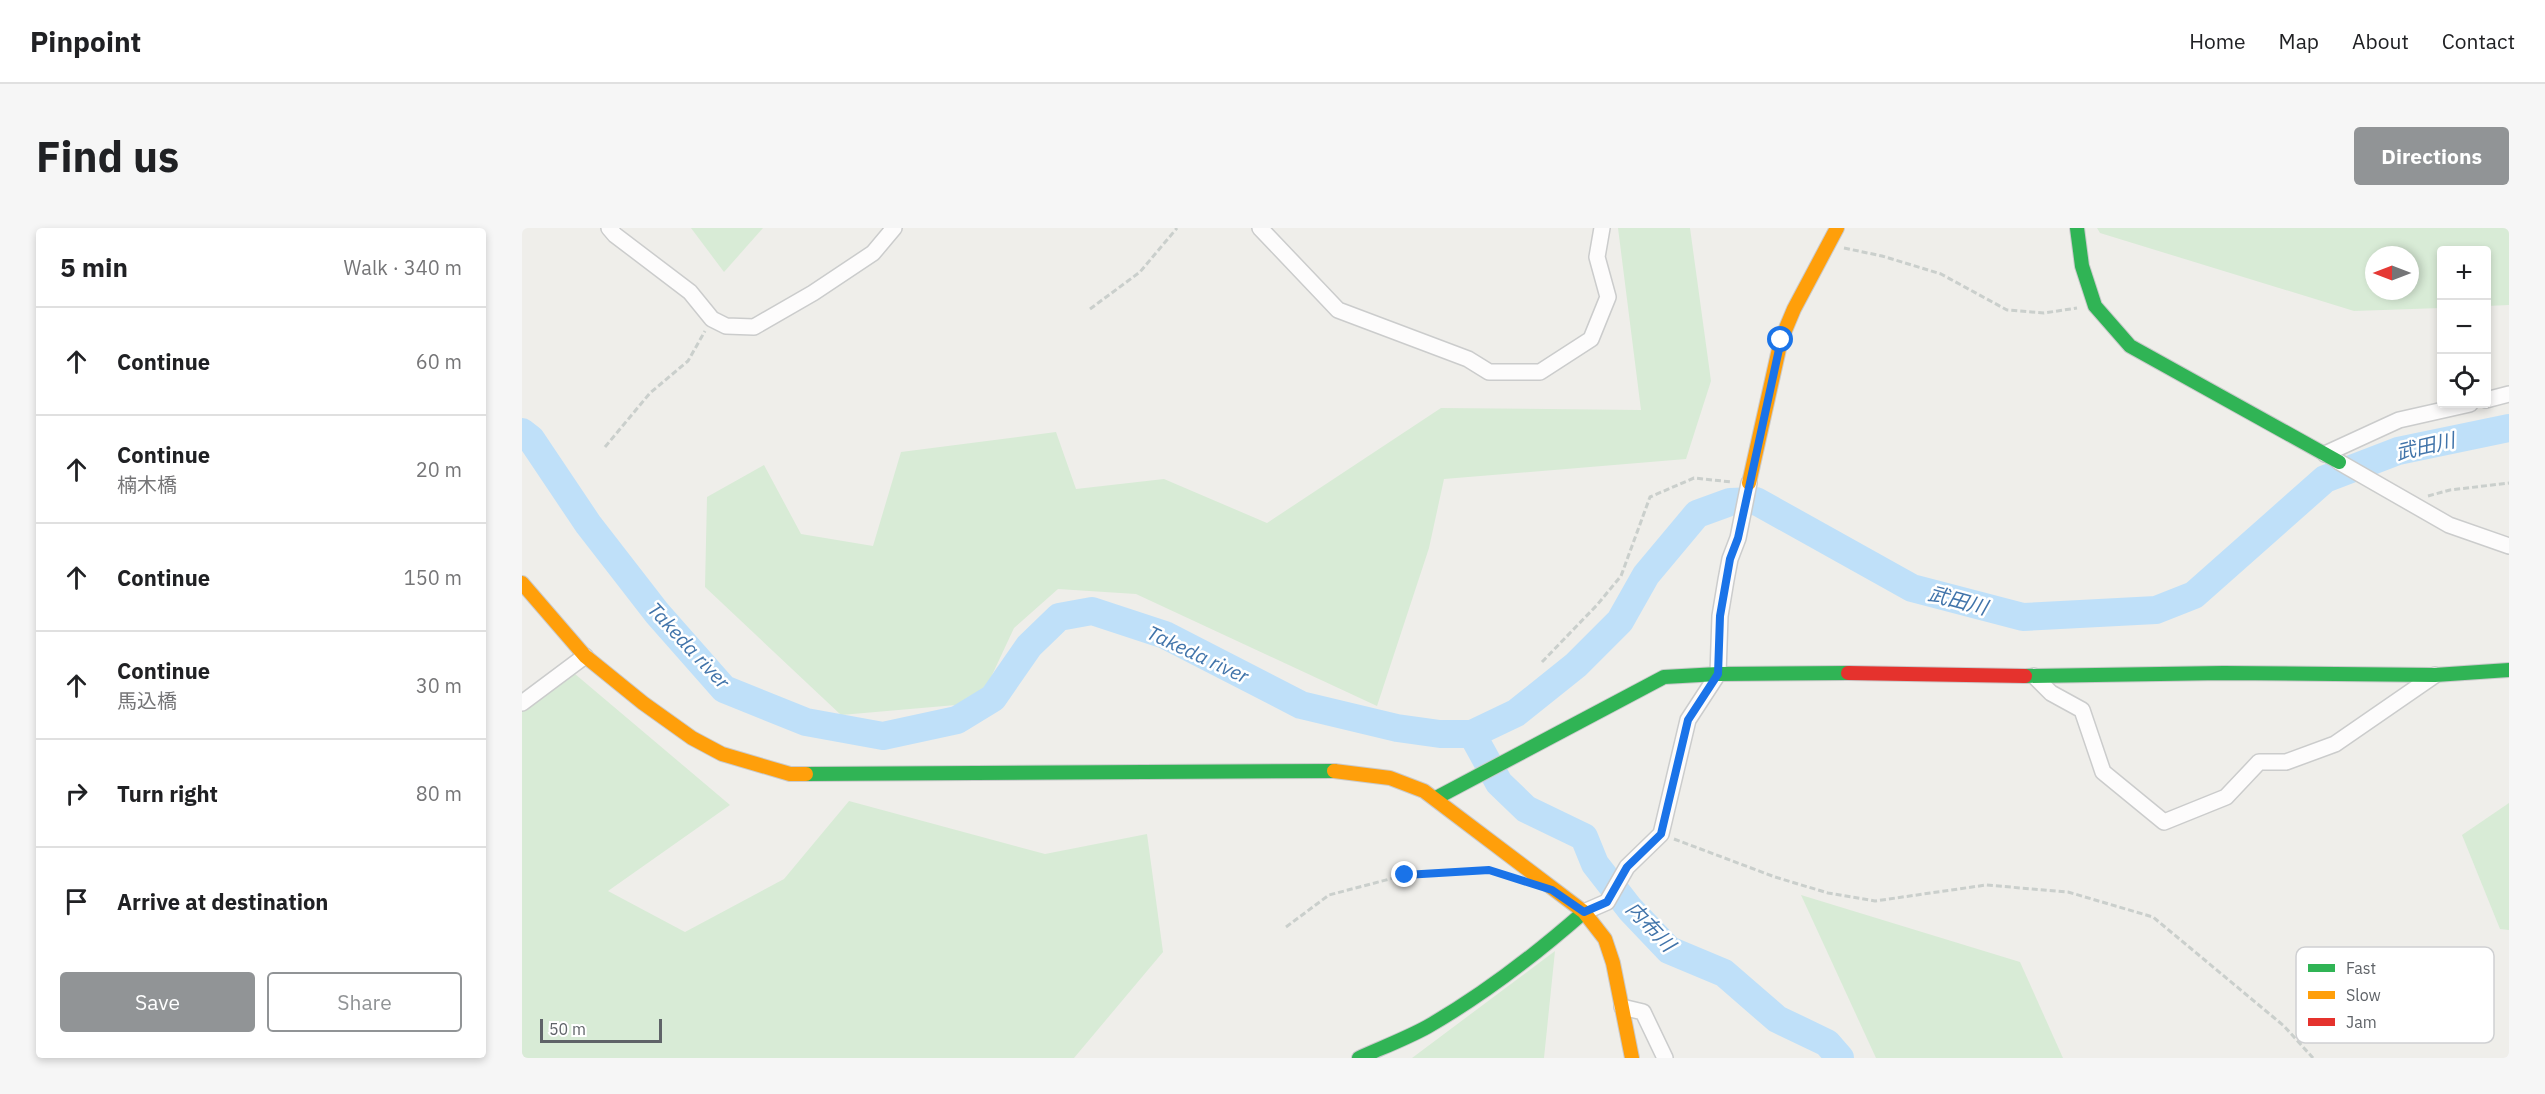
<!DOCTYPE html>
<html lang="en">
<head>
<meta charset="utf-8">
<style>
  :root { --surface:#fff; --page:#f6f6f6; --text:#202124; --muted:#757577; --line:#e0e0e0; --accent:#919496 }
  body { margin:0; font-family:"IBM Plex Sans","Noto Sans JP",sans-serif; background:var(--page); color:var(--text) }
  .controls { position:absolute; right:18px; top:18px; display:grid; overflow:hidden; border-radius:6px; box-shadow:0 3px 9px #0003 }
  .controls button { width:54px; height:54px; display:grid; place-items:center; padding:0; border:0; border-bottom:2px solid var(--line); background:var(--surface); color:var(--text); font:30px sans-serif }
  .compass { position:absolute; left:1843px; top:18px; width:54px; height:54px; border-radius:50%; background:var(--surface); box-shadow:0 3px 9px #0003; rotate:270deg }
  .scale { position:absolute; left:18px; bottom:15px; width:122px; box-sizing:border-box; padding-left:6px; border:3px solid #5f6368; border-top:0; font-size:16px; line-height:21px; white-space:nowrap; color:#5f6368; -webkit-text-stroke:4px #fff; paint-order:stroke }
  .stop { position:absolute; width:18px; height:18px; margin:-14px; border:4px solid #1a73e8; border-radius:50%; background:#fff }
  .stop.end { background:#1a73e8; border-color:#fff; box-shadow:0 2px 6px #0008 }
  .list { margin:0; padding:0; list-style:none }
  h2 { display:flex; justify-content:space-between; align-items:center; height:78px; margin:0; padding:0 24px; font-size:26px }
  h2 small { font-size:20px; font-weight:400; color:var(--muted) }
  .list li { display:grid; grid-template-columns:39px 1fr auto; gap:18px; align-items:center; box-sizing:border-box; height:108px; padding:0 24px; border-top:2px solid var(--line) }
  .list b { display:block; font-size:22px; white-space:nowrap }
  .list p { margin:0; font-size:20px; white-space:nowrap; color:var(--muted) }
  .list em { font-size:20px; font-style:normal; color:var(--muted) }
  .actions { display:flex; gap:12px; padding:18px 24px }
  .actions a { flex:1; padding:14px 0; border:2px solid var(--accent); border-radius:6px; text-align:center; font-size:21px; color:var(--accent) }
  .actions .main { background:var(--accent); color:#fff }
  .icon { flex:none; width:33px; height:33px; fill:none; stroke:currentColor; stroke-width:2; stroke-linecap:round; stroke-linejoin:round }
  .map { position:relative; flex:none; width:1987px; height:830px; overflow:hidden; border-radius:6px }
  header { display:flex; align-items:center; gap:36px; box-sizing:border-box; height:84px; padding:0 30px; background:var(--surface); border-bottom:2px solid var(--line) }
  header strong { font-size:28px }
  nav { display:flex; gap:33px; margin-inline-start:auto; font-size:21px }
  .intro { display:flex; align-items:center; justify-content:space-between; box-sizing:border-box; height:144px; padding:0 36px }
  h1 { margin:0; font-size:42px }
  .button { padding:15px 27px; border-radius:6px; background:var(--accent); color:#fff; font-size:21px; font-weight:700 }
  main { display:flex; gap:36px; padding:0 36px }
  aside { flex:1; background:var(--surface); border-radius:6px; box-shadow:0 3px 9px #0003 }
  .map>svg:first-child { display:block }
  .green { fill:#d8ebd6; fill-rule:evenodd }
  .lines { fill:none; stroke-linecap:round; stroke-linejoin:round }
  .river { stroke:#bfe0f9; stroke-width:28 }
  .street-casing { stroke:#cbcccc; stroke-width:18 }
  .fast-casing { stroke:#cacacb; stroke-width:16 }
  .slow-casing { stroke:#cacacb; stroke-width:16 }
  .jam-casing { stroke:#cacacb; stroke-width:16 }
  .path { stroke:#cacfcc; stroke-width:3; stroke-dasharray:6 3; stroke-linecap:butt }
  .street { stroke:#fdfcfc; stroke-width:15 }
  .fast { stroke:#30b455; stroke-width:14 }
  .slow { stroke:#ff9f0a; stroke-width:14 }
  .jam { stroke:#e5322d; stroke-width:14 }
  .route { stroke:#1a73e8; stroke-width:8 }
  .labels { text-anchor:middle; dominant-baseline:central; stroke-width:5; stroke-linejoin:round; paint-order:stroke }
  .water-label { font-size:20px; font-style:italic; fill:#4174aa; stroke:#fff }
  .key { fill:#fff; stroke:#cfd0d2; stroke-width:1.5 }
  .key-label { font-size:16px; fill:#5f6368 }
</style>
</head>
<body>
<header>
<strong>Pinpoint</strong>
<nav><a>Home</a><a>Map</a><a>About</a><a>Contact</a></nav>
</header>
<div class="intro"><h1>Find us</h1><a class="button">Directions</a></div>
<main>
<aside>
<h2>5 min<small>Walk · 340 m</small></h2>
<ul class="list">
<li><svg class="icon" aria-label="ahead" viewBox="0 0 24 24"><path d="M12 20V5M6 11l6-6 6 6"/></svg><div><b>Continue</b></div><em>60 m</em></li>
<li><svg class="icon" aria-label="ahead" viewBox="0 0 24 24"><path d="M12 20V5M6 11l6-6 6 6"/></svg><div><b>Continue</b><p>楠木橋</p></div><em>20 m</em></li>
<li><svg class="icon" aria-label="ahead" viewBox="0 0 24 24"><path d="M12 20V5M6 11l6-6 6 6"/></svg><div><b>Continue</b></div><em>150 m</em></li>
<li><svg class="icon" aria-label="ahead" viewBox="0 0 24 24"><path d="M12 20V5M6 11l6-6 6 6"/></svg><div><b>Continue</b><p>馬込橋</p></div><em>30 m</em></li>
<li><svg class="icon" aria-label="right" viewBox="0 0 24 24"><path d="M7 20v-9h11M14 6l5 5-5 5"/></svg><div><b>Turn right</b></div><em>80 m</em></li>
<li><svg class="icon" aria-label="arrive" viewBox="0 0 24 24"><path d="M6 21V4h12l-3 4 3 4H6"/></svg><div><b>Arrive at destination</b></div></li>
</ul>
<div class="actions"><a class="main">Save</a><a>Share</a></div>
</aside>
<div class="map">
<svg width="1987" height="830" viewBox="0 0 1987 830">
  <rect width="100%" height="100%" fill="#efeeea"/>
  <g class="green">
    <path d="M169,0H241L202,44Z"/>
    <path d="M1096,0H1168L1189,153L1164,231L922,251L907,320L855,478L614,366L536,361L492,400L457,475L319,487L183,359L185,269L242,237L279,306L351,318L379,224L534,204L554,261L642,251L745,295L919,180L1119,182Z"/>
    <path d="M1575,0H1987V77L1965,78L1964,22H1920L1919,80L1832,83L1578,5ZM1852,27H1888V63H1852Z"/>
    <path d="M53,446L208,577L86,663L163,704L262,651L327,573L523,626L625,606L641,724L552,830H0V482Z"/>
    <path d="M1987,575V702L1978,701L1940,607Z"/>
    <path d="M1279,667L1498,734L1541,830H1354Z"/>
    <path d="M1033,723L1022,830H890Z"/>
  </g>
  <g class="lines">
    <g class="river">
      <path d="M0,204L9,211L66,296L135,385L202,461L284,494L361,508L435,492L471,470L507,418L537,389L570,383L643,407L779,477L875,500L918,506H950L994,485L1054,437L1098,393L1124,347L1175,286L1208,274L1234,273L1390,360L1501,389L1634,382L1672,367L1803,251L1876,223L1987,200"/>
      <path d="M950,506L977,555L1004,581L1062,609L1073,636L1108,681L1147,722L1202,745L1255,791L1305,815L1318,830"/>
    </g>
    <g class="street-casing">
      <g id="street">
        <path d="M87,0L93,7L168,64L190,91L204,98L232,99L291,65L351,25L372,0"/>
        <path d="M738,0L816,82L946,131L967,144H1018L1069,111L1086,69L1075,29L1080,0"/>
        <path d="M1964,172L1987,166"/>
        <path d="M1803,226L1877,192L1948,176"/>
        <path d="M1817,234L1927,297L1987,318"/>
        <path d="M1512,448L1529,465L1560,482L1581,544L1642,594L1704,569L1737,534H1764L1813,516L1913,447"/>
        <path d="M0,475L63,428"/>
        <path d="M1062,684L1085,674L1105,639L1139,606L1166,492L1196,446L1198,388L1204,352L1208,331L1216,310L1227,255"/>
        <path d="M1100,779L1121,784L1143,830"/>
      </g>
    </g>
    <g class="fast-casing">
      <g id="fast">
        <path d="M1555,0L1560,38L1573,78L1608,118L1817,234"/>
        <path d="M1503,448L1701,445L1913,447L1987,442"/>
        <path d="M284,546L812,543"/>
        <path d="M914,570L1142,449L1196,446L1326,445"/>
        <path d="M837,830C859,820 883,811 905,799C961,767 1013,727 1062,684"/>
      </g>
    </g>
    <g class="slow-casing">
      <g id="slow">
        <path d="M1227,255L1259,112L1272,81L1315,0"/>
        <path d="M0,355L63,428L121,475L170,510L200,526L268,546H284"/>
        <path d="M812,543L868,550L902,563L1062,684L1083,711L1091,735L1110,830"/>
      </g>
    </g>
    <g class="jam-casing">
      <path id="jam" d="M1326,445L1503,448"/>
    </g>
    <g class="path">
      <path d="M1322,20L1360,28L1419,46L1485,82L1522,85L1555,80"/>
      <path d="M568,81L618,44L655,0"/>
      <path d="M83,219L128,165L166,133L183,103"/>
      <path d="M1906,268L1928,262L1987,255"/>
      <path d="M1020,434L1075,377L1099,348L1128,269L1172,250L1210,254"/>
      <path d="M1152,611L1253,649L1306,665L1353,673L1464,657L1546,664L1631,689L1762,798L1791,830"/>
      <path d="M764,699L807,667L883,647L967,642L984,647"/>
    </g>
    <use href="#street" class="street"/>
    <use href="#fast" class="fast"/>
    <use href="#slow" class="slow"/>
    <use href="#jam" class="jam"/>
  </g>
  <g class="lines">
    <path class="route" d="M883,647L967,642L1030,662L1062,684L1085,674L1105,639L1139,606L1166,492L1196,446L1198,388L1208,331L1216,310L1259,112"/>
  </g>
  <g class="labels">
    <g class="water-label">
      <text transform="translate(1903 218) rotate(-13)">武田川</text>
      <text transform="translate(1436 372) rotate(15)">武田川</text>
      <text transform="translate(167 417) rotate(47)">Takeda river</text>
      <text transform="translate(676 426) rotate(25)">Takeda river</text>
      <text transform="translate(1129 698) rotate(46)">内布川</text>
    </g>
  </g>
  <rect x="1774" y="719" width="198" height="96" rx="9" class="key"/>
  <rect x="1786" y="736" width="27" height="8" fill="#30b455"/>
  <rect x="1786" y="763" width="27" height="8" fill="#ff9f0a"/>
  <rect x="1786" y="790" width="27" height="8" fill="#e5322d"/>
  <g class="key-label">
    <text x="1824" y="746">Fast</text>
    <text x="1824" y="773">Slow</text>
    <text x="1824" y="800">Jam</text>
  </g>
</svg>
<div class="controls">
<button>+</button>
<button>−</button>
<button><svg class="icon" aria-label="locate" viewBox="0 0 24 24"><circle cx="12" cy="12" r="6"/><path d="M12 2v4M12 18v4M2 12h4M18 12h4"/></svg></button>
</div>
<svg class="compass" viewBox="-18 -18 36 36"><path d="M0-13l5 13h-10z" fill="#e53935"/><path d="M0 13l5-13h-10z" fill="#757577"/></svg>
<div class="scale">50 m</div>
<div class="stop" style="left:1259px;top:112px"></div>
<div class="stop end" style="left:883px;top:647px"></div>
</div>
</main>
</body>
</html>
